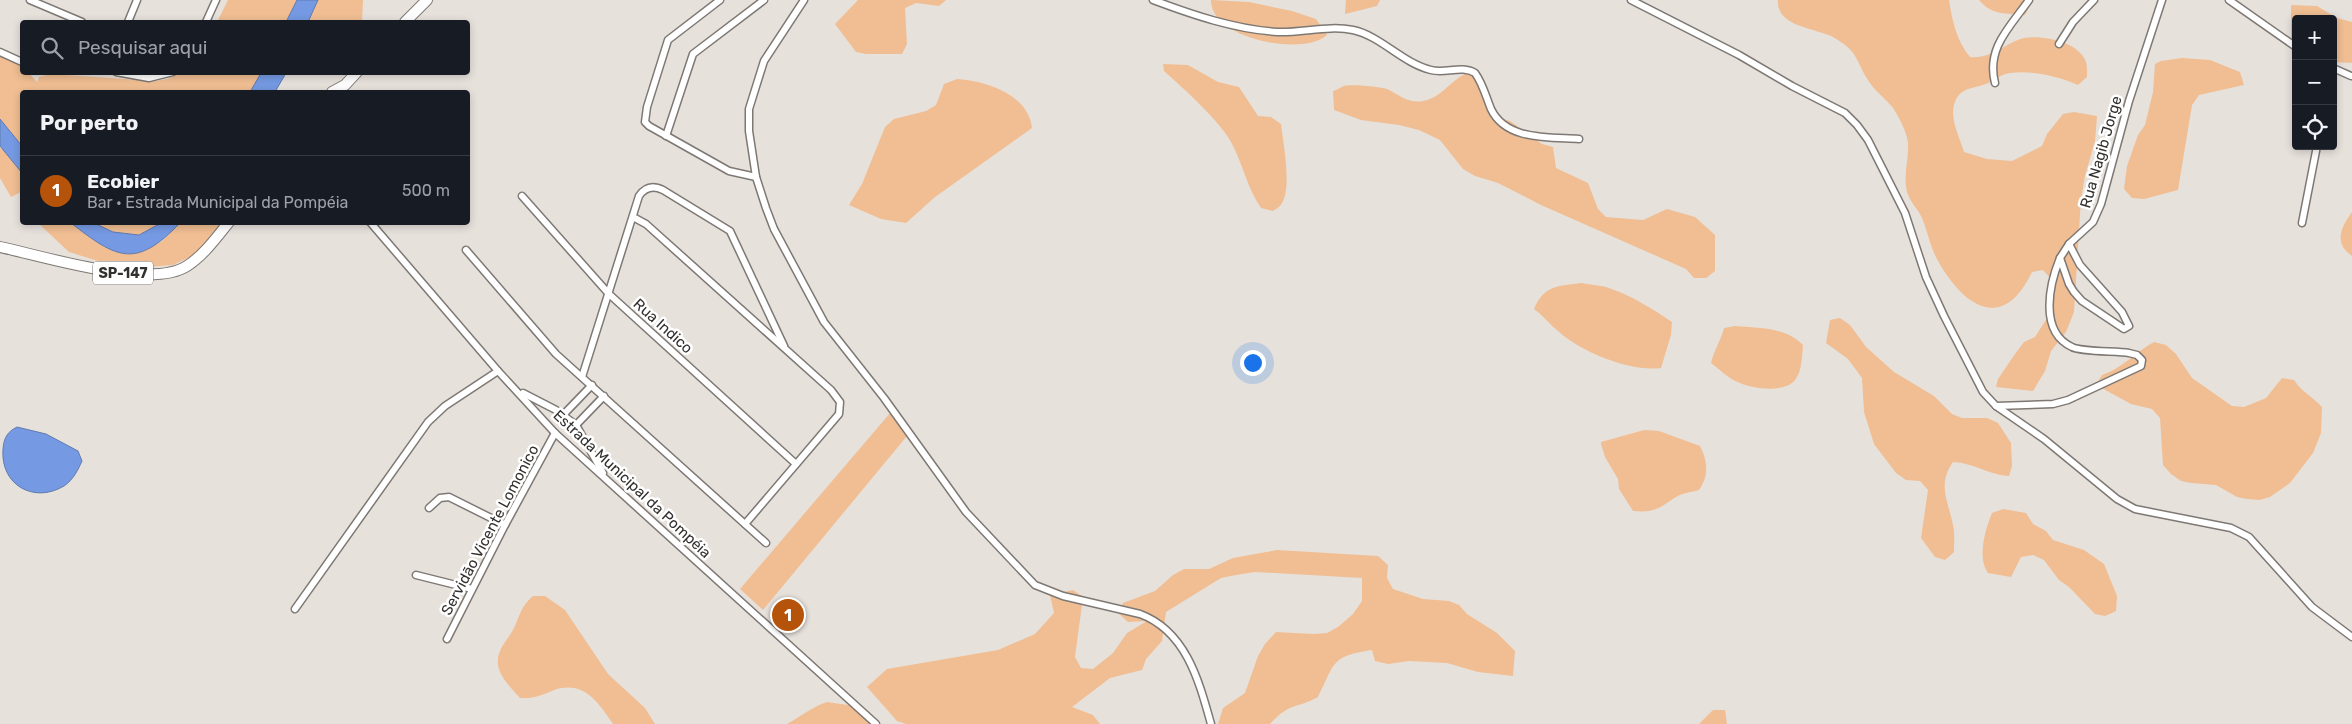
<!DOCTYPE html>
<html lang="pt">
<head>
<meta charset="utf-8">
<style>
  :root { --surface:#171b24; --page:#20242c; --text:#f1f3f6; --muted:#9ea1a6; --line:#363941; --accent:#b45309 }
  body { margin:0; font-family:Rubik,sans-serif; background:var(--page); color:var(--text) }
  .controls { position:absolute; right:15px; top:15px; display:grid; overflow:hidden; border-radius:5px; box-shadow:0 2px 8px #0003 }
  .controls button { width:45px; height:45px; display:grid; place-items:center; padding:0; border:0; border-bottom:1px solid var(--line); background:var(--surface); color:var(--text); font:25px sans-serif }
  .you { position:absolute; left:1252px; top:362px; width:18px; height:18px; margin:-12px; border:4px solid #fff; border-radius:50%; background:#1a73e8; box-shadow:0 0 0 8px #1a73e833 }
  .badge { display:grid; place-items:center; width:32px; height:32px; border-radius:50%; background:var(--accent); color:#fff; font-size:16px; font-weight:700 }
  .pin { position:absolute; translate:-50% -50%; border:2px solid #fff; box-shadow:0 1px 5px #0006 }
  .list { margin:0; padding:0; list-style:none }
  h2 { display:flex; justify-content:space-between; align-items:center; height:65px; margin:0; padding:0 20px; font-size:21px }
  h2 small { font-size:16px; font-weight:400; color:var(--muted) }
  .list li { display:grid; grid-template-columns:32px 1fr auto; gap:15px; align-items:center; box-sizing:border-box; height:70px; padding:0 20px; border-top:1px solid var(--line) }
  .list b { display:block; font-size:19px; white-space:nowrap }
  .list p { margin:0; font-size:16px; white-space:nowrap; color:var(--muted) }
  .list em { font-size:16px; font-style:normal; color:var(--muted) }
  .icon { flex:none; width:28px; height:28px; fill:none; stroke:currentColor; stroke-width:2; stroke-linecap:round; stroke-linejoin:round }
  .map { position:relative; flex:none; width:2352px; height:724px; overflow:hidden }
  .search { position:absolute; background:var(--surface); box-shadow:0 2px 8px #0003; left:20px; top:20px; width:450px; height:55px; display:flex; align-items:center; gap:12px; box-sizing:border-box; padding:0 18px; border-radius:5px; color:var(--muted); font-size:19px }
  .panel { position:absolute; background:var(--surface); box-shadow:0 2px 8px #0003; left:20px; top:90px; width:450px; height:135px; border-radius:5px }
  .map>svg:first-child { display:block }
  .green { fill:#f0be92 }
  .water { fill:#759ae3; stroke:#617aad }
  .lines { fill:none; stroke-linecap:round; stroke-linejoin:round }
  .minor-casing { stroke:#7e7874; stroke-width:9 }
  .primary-casing { stroke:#7e7874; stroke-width:12 }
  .minor { stroke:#fff; stroke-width:6 }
  .primary { stroke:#fff; stroke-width:10 }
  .labels { text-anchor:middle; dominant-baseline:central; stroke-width:5; stroke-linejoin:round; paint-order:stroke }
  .shield { fill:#fff; stroke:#706f6d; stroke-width:1 }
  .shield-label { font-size:14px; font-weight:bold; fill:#33312f }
  .street-label { font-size:15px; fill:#33312f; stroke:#fff }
</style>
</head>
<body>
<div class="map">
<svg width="2352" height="724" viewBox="0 0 2352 724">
  <rect width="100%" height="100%" fill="#e7e1dc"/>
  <g class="green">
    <path d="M228,0H297L288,22H217Z"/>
    <path d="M318,0H363L362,22H308Z"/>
    <path d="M858,0H946L939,6L916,3L905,8L907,44L902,54H866L856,52L835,24Z"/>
    <path d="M1211,0L1249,2L1292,11L1316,19L1327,35C1303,57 1210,39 1211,0Z"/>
    <path d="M1346,0H1380L1377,6L1345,14Z"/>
    <path d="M1778,0H1949C1952,20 1957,42 1970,57C1993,59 2004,43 2024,38C2041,35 2072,41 2082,55C2088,62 2087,69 2087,77L2078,85C2058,76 2032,70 2010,73C2000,74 1994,81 1986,84C1976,88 1965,87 1958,96C1946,113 1959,135 1964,152L1987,159L2012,161L2042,146L2047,134L2063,114L2074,112L2097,116L2095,141L2085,176L2081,199L2074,312L2066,332L2051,351L2045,371L2033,391L1996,387L1998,379L2015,354L2024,342L2035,337L2049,315L2051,279L2043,270L2032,272C2003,333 1964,307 1938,261C1930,247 1928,232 1922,218C1918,209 1910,202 1907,192C1903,176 1909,159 1908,143C1907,132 1899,117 1893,108C1886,99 1876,92 1870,83C1854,60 1861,53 1833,37C1815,28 1776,27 1778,0Z"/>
    <path d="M1979,0H2027L2030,5L2025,15C2005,13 1993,16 1979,0Z"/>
    <path d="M2291,5L2317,6L2337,18L2352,22V63L2333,62V19H2296V44L2291,41Z"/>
    <path d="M0,48C11,55 22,59 22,72L29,73L37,82L39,77L50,74L156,81L167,79L182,73H262L252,92H22V146L0,119Z"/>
    <path d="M2182,58L2210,60L2240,72L2244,85L2199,95L2192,105L2178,190L2144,199L2132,198L2124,189L2127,166L2138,135L2145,125L2153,92L2155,64L2161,61Z"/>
    <path d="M1163,64L1188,65L1218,82L1239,87L1258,116L1271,117L1281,124C1283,142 1292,187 1282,203C1281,206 1276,209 1273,211L1261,208C1247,188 1243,164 1231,142C1218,119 1184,89 1164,71Z"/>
    <path d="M1465,74L1477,75L1485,84L1492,107L1500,118L1510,121L1542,144L1553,147L1556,168L1588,183L1598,209L1606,217L1643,220L1667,209L1695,217L1715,235V271L1706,278H1694L1686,269L1541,205L1498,183L1475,176L1463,169L1440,140L1419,130L1399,125L1361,120L1334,110L1333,91C1337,90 1341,87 1344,86C1351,84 1380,87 1387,89C1400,95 1408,104 1423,101C1441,98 1449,82 1465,74Z"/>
    <path d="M957,79C986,81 1028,94 1032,128L935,197L906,223L881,219L849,205L862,184L885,127L894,119L926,111L936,105L944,84Z"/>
    <path d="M0,148C22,162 23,165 21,192L11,197L0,178Z"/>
    <path d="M2352,212V256C2333,243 2341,227 2352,212Z"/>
    <path d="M38,223H71L115,252L161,242L180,223H224L192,256L173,265L134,268L111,265L69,252Z"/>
    <path d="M94,223H161L139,235L113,232Z"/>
    <path d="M1582,283C1591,285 1601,285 1609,288C1632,296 1653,309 1672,322L1671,335L1661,368C1630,372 1580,352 1557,330C1548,323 1544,316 1534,309C1544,285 1558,286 1582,283Z"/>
    <path d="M1840,318L1850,325L1866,347L1894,372L1934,396L1952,414L1962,418H1987L1998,423L2011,443L2012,466L2009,476C1989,475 1974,463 1953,462C1937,485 1948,500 1953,525C1955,534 1954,543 1954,552L1945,560L1935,557L1921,538L1928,490L1920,481L1906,480L1896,473L1874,444L1864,412L1862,378L1848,359L1826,343L1830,320Z"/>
    <path d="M1735,326C1758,328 1786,327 1803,345C1802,355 1802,372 1795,380C1785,393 1754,389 1740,383C1729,379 1720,370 1711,363C1714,350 1721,340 1724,328Z"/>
    <path d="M2154,342L2166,345L2176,354L2192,378L2232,406L2244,407L2266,398L2282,378L2294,380C2302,392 2313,397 2322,407L2321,433L2313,453L2290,483L2270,497L2260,500L2247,499L2237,497L2216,485L2191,483L2181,481L2171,474L2163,465L2160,418L2152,409L2131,404L2096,385L2102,375C2123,368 2135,352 2154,342Z"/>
    <path d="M891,412L907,436L763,610L740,589Z"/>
    <path d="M1644,430L1659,431L1700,446C1708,462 1709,475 1699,490C1692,492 1682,493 1676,497C1659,508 1655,513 1633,511L1619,489L1618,479L1605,457L1601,444V442Z"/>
    <path d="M2003,509L2026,513L2033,524L2046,531L2053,540L2084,550L2104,564L2117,596L2116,611L2105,616L2095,614L2069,587L2059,580L2044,560L2033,555L2021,557L2011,577L1988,573C1977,558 1985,530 1992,513Z"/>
    <path d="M1277,550L1378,556L1388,565L1387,578L1393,589L1423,599L1449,601L1459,605L1467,614L1497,633L1515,651L1513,676L1478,672L1447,663L1409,661L1388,664L1375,661L1372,650C1330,656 1335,664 1318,697C1296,709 1290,702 1270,724H1218L1223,708L1245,693L1258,656L1265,644L1276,632L1314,634L1327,633L1338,627L1353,614L1362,601V578L1255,572L1236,575L1221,578L1166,612L1162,641L1146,659L1142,670L1110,678L1072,707L1093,715L1100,724H906L897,721L867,687L887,669L998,650L1035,634L1054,613L1050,595L1073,590L1083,597L1075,657L1081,668L1093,669L1113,653L1127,633L1147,621L1128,622L1118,613L1123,603L1155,591L1173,575L1184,569H1209L1233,558Z"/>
    <path d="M533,596H545L565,610L608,674L645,708L655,724H613C598,702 584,680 554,690C542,695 534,699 520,698C506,682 489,668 503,645C507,639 511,634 514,628C520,615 521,606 533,596Z"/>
    <path d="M827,702L862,707L875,724H787C800,717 812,707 827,702Z"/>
    <path d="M1713,710H1725L1727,724H1699Z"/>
  </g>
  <g class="water">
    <path d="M297,0H318L308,22H286Z"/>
    <path d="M261,73V72L286,73L275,92H250Z"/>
    <path d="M0,119L22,146V173L0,146Z"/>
    <path d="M71,223H94L113,232L139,235L161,223H180C136,269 117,259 71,223Z"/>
    <path d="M17,427L46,434L78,451L82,461C78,470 73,480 64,486C34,504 0,485 3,449C4,438 7,432 17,427Z"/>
  </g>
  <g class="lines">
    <g class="minor-casing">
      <g id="minor">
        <path d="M30,0L82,22"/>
        <path d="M720,0L668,40L647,107L645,122L649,126L729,171L756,177"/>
        <path d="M804,0L764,61L749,109V131L756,177L766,208L774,229L824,322L884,398L966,512L1035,585L1063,596L1140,614C1186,631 1199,681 1211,724"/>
        <path d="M1153,0C1193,15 1234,29 1277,32C1302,33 1329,25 1353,30C1381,36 1402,63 1431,70C1445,74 1462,65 1475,73C1483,84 1486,97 1491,109C1506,141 1550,137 1579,139"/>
        <path d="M1631,0L1739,55L1792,86L1845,113L1857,125L1868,140L1905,213L1926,277L1944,316L1983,392L1996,406L2044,439L2117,499L2135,509L2231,528L2249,537L2312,607L2352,637"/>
        <path d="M2229,0L2296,47"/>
        <path d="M128,22L137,0"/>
        <path d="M206,22L216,0"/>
        <path d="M2059,44L2073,22L2094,0"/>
        <path d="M0,52L22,62"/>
        <path d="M2333,68L2351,76"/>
        <path d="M116,72L149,78L173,72"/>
        <path d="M1995,83C1986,48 2010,27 2029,0"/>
        <path d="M666,136L693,54L764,0"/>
        <path d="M522,196L609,294L796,464"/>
        <path d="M633,217L646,224L831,390L840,402L839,414L745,524"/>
        <path d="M370,222L498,371L555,433L876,724"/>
        <path d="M2302,223L2317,146"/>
        <path d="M466,250L556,354L766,543"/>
        <path d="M2060,258L2069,244"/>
        <path d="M582,377L639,196C645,187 653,185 663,190L730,231L784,346"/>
        <path d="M523,393L556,410L576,425L603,473"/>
        <path d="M1996,406L2053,404L2068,400L2141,366L2142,360L2137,355L2129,353C2116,351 2081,352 2072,347C2039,332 2049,285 2060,258L2069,284L2074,292L2082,301L2124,329L2129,326L2122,312L2080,265L2069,244L2093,222L2101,204L2129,101L2162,0"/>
        <path d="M563,415L592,385"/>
        <path d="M576,425L604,396"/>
        <path d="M429,508L440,498L449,497L505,525"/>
        <path d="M416,575L472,589"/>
        <path d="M295,609L428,422L445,406L498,371"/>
        <path d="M447,639L505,525L555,433"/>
      </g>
    </g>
    <g class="primary-casing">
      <g id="primary">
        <path d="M405,22L427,0"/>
        <path d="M332,92L345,85L357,72"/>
        <path d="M0,247C43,256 150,290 187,266C204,255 216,238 229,222"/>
      </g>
    </g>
    <use href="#minor" class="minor"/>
    <use href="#primary" class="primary"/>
  </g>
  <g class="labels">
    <rect class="shield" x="93" y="261.5" width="60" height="23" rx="4"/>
    <g class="shield-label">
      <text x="123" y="273">SP-147</text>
    </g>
    <g class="street-label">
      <text transform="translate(2101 152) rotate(-74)">Rua Nagib Jorge</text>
      <text transform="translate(663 326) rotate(42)">Rua Indico</text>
      <text transform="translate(632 484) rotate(43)">Estrada Municipal da Pompéia</text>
      <text transform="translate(490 530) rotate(-62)">Servidão Vicente Lomonico</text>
    </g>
  </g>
</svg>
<div class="controls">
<button>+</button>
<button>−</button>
<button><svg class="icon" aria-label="locate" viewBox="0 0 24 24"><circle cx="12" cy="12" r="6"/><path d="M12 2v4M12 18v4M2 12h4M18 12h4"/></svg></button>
</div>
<div class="you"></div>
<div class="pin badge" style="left:788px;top:615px">1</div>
<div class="search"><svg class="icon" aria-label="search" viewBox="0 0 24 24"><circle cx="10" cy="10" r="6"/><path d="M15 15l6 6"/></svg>Pesquisar aqui</div>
<section class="panel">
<h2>Por perto<small></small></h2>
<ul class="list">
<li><span class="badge">1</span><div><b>Ecobier</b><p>Bar · Estrada Municipal da Pompéia</p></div><em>500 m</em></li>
</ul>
</section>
</div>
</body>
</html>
